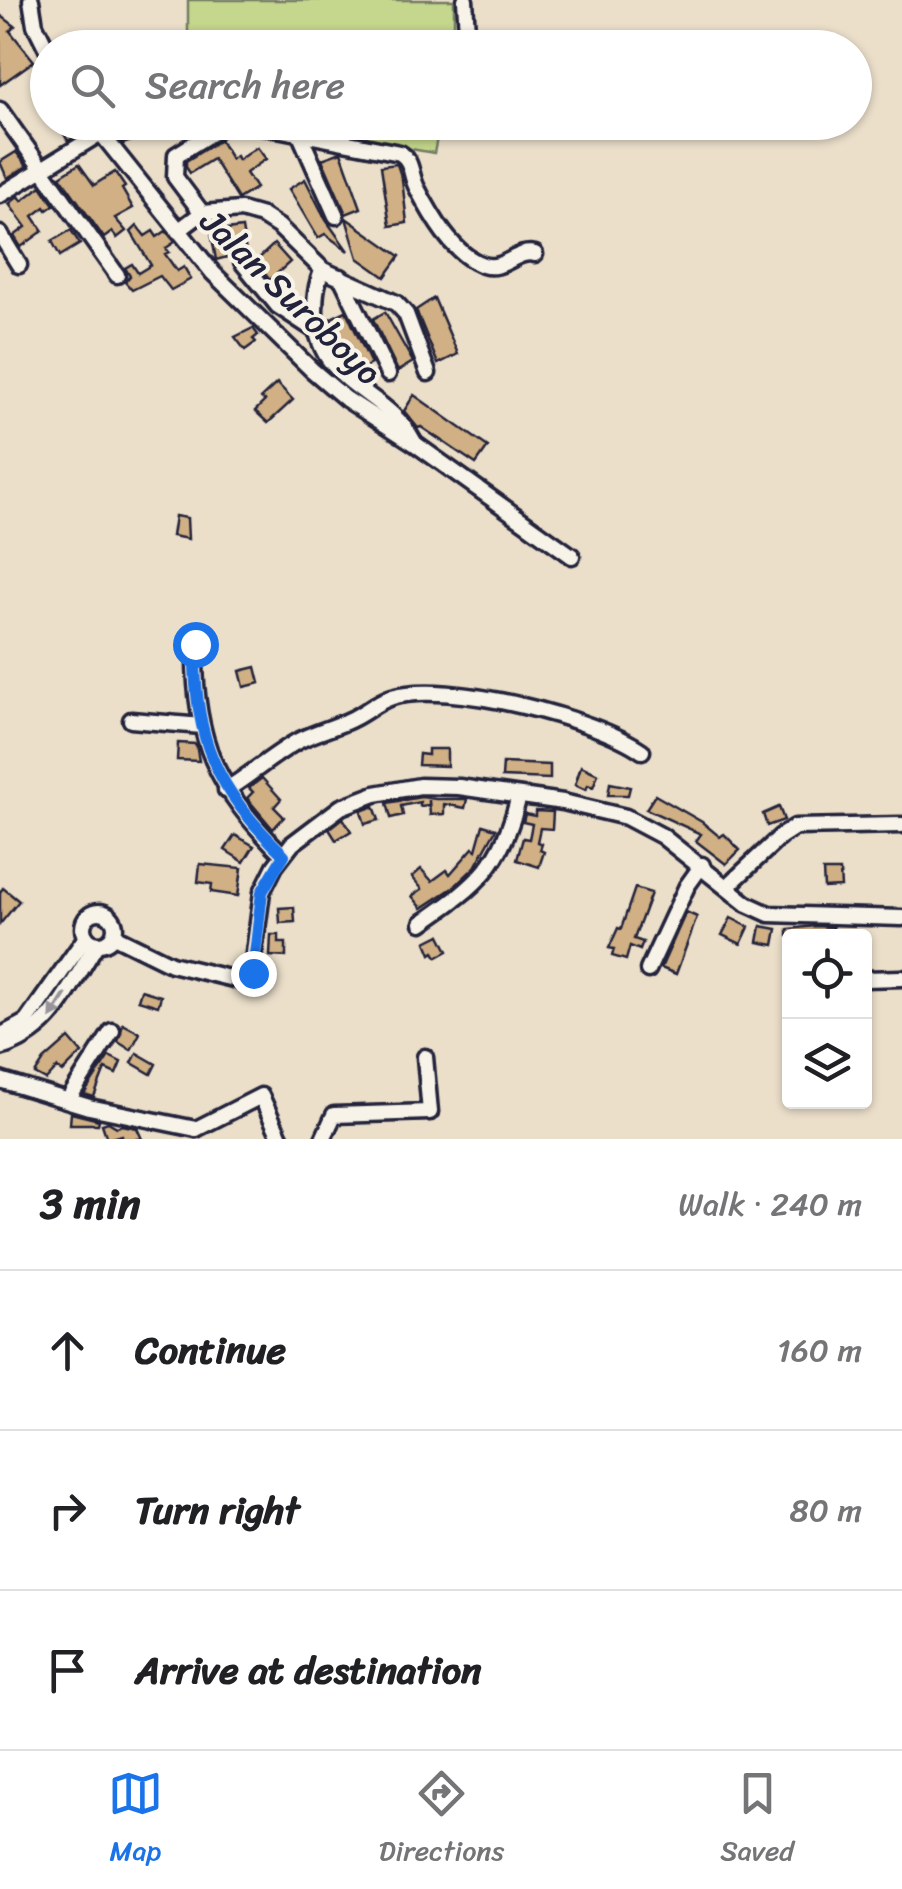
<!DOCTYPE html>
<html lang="en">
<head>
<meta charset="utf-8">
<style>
  :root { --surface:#fff; --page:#f2f2f2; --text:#202124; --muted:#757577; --line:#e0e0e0; --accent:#1a73e8 }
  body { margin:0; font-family:Sriracha,sans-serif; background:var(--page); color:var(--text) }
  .controls { position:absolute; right:30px; bottom:30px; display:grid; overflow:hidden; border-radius:10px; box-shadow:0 2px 8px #0004 }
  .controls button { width:90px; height:90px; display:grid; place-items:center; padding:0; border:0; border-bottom:2px solid var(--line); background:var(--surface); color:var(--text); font:50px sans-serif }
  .stop { position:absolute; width:30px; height:30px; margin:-22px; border:8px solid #1a73e8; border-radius:50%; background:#fff }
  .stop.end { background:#1a73e8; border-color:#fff; box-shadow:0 2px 10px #0008 }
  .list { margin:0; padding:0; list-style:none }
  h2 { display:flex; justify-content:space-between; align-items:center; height:130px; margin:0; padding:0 40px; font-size:42px }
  h2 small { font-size:32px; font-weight:400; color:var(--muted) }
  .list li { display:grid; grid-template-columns:65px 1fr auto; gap:30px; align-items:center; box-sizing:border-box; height:160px; padding:0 40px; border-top:2px solid var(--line) }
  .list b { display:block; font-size:38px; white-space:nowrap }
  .list em { font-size:32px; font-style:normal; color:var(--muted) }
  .icon { flex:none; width:55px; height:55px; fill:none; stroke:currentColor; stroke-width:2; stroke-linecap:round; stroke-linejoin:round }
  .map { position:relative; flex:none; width:902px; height:1139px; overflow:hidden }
  .search { position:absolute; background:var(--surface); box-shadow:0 2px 8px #0004; left:30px; right:30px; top:30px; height:110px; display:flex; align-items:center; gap:25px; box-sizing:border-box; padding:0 35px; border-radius:55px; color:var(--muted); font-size:38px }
  .sheet { height:610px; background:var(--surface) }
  nav { display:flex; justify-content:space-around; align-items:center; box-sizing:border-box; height:140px; border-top:2px solid var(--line); background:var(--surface); font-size:28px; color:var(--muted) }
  nav a { display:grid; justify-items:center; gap:5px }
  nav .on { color:var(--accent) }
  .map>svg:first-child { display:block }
  .green { fill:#c4d78c; stroke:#737c64; stroke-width:2.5 }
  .building { fill:#d0b084; stroke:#22223b; stroke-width:2.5 }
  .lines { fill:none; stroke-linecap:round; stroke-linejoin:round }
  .minor-casing { stroke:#22223b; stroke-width:21 }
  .minor { stroke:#f7f3e8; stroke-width:14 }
  .oneway { fill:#97959a }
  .route { stroke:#1a73e8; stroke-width:12 }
  .labels { text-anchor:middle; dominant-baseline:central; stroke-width:8; stroke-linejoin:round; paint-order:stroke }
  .street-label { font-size:35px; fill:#22223b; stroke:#f7f3e8 }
</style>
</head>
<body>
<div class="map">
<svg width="902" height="1139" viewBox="0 0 902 1139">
  <rect width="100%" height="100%" fill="#ebdfca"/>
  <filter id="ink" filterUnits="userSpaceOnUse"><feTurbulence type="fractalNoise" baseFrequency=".01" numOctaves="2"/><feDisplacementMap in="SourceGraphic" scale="20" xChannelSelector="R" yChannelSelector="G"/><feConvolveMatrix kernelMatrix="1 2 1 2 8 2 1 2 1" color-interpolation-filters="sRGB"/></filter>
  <g filter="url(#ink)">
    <g class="green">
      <path d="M188,0H454V48L188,47Z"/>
      <path d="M263,123H440L434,153Z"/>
    </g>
    <g class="building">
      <path d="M0,15L15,26L10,31L34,61L0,85Z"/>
      <path d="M57,122H75L81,133L68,141Z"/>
      <path d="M120,122H157L161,131L123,144L115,125Z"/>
      <path d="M220,140L231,159L236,156L238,160L257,147L266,159L246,173L256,188L238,199L213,159L190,173L186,167V161Z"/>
      <path d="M16,152L27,166L7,178L0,162Z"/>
      <path d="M341,152L361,208L346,214L322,159Z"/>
      <path d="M79,164L94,185L115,172L125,187L122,189L133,208L115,218L126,231L117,238L112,232L104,238L60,176Z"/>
      <path d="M397,164L402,179L407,223L390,226L381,166Z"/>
      <path d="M305,179L326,220L348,251L325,234L318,238L289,189Z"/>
      <path d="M41,186L54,205L47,210L45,207L33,216L43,231L21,247L14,236L26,227L9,204L19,196L22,201Z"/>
      <path d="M346,218L400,256L385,277L358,258Z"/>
      <path d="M137,226L145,236L153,231L157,237L166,231L175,242L166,248L169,252L165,254L177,271L184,267L191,279L171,290L160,276L132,290L125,282L130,276L125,268L132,264L138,273L151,265L131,232Z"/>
      <path d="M242,228L246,252L216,260L211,232Z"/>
      <path d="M71,230L80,244L60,256L52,241Z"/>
      <path d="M274,244L290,262L270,280L255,262Z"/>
      <path d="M434,298L458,354L438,364L416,310Z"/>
      <path d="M346,311L371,364L357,371L331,318Z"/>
      <path d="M385,312L413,362L398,371L373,319Z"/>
      <path d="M253,328L258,335L253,339L256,342L245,350L235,337Z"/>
      <path d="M277,383L293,400L268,423L255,411L265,401L261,398Z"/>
      <path d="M414,395L488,447L476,464L421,427L418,428L404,411Z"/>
      <path d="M175,516L187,518L188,539L172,536Z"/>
      <path d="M256,667L260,683L244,687L240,671Z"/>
      <path d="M178,743L196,744L199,761L177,760Z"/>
      <path d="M428,749H447V766L418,765L419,754L428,755Z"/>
      <path d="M503,763L550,765V779L502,777Z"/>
      <path d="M581,766L598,774L593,787L588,785L586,790L575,785Z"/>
      <path d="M262,778L281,799L274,807L284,817L273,829L247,798L253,792L249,788Z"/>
      <path d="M610,783L630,787L628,795H608Z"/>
      <path d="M655,795L702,822L720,837L724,834L740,850L726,864L696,841L701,834L646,809Z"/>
      <path d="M421,797L436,799H467L465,808L444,804V814L430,815L429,800V805L420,806V802L401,806L403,815L391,818L387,803Z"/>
      <path d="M374,806L379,820L365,824L361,811Z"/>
      <path d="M779,807L784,820L767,826L763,814Z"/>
      <path d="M536,811L553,812L552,829L540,828L537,842L542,844L540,850L544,852L539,867L517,860L523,838L529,839L532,824L523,822L525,814L535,816Z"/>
      <path d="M343,818L351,831L336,840L329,829Z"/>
      <path d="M483,825L496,829L475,867L454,887L422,908L412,896L422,889L412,877L421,869L432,881L447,870L450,874L473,848L476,850Z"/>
      <path d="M235,835L254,846L244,862L225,850Z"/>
      <path d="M200,864L242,868L238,896L211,892L212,884L198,882Z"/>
      <path d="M823,871H840L841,887L824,888Z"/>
      <path d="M3,888L19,901L0,924V892Z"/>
      <path d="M635,888L651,893L634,939L643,942L640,950L630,946L626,960L612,956L614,949L609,948L618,928L621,929Z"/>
      <path d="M294,907L295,922L280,923L279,908Z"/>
      <path d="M686,912L697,917L676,974L661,968Z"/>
      <path d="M731,918L749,927L741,944L722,935Z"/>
      <path d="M761,926L777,929L774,945L758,942Z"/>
      <path d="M815,926L833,927L834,936H788V929Z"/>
      <path d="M271,935H279V943H286V957L270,956Z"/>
      <path d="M440,935L448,951L437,957L434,952L431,954L426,942Z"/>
      <path d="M141,990L161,996L158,1006L138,1000Z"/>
      <path d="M123,1024L140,1033L131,1050L118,1042Z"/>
      <path d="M69,1038L82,1053L63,1072L57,1068L46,1080L35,1074L44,1060Z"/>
      <path d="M137,1053L156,1064L151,1074L132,1063Z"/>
      <path d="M109,1056L121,1062L116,1074L105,1069L94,1097L84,1094Z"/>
      <path d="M71,1113L99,1120L98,1124H70Z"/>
      <path d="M108,1122L117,1127L122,1125L137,1128L142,1139H123L122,1135L107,1139L102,1124Z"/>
    </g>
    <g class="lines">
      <g class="minor-casing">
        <g id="minor">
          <path d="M31,0L35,25L48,51"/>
          <path d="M465,0L467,32"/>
          <path d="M0,110L117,275"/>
          <path d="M92,122L213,273L312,370L346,399L414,443L572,556"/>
          <path d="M241,122L400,153C413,161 410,175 417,188C431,215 453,255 483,265C504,272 516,249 535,254"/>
          <path d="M300,135L336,216"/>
          <path d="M0,195L99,134"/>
          <path d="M202,213L175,177L176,155L224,125L239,122"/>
          <path d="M178,231L202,213L241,210L262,216L279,227L323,270L396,303L406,314L428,373"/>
          <path d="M0,234L19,265"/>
          <path d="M242,262L278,306L316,331"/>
          <path d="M323,270C315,284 315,301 315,317C319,386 386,389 414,442"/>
          <path d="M341,277L388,374"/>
          <path d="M195,644C193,739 216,789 283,855"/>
          <path d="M131,720L202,726"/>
          <path d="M226,790C250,775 272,756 296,742C314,732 334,728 352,719C367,712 376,702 392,697C447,680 595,718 642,751"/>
          <path d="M728,886L781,836L795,827L902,825"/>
          <circle cx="99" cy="928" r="16"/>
          <path d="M422,923C480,883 501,866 519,796"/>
          <path d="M114,936L171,964L250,983L262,892L275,866L292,844L341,807L375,794L420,786L459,787L563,802L626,817L662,836L747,904L769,914L902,918"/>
          <path d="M648,970L687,886L702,865"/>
          <path d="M864,979L902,978"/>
          <path d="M0,1036L26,1022L86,937"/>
          <path d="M0,1048C54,1032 68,988 97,944"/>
          <path d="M0,1080L89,1107L196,1129"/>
          <path d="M68,1100L112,1031"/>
          <path d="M196,1129L261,1096L281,1139"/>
          <path d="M323,1139L334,1115L430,1112L425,1057"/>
        </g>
      </g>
      <use href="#minor" class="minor"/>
    </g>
    <defs><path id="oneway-solid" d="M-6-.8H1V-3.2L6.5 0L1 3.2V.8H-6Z" transform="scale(2.5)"/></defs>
    <use class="oneway" href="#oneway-solid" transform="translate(58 1006) rotate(122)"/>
  </g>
  <g class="lines" filter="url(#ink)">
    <path class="route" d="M195,644C193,739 216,789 284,855L262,892L253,973"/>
  </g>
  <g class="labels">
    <g class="street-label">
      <text transform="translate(291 297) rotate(44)">Jalan Suroboyo</text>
    </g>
  </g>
</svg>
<div class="controls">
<button><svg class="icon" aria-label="locate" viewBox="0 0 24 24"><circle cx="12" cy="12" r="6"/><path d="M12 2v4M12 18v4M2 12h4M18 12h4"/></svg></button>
<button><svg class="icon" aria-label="layers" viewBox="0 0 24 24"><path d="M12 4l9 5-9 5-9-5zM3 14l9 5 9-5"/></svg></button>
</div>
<div class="stop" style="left:195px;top:644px"></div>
<div class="stop end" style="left:253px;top:973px"></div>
<div class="search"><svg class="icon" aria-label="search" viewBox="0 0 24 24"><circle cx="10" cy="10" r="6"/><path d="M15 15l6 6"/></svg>Search here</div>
</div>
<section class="sheet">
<h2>3 min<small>Walk · 240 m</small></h2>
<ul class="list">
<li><svg class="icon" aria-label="ahead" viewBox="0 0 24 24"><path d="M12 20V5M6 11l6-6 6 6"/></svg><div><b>Continue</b></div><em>160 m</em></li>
<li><svg class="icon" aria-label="right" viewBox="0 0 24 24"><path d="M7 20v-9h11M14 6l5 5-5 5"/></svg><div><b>Turn right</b></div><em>80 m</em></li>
<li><svg class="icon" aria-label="arrive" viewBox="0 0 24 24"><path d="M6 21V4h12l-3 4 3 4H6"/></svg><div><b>Arrive at destination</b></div></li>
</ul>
</section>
<nav>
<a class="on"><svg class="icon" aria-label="map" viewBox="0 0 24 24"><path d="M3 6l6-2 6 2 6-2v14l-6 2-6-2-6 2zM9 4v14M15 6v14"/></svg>Map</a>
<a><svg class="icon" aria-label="directions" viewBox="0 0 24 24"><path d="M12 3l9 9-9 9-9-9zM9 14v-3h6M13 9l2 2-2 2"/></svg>Directions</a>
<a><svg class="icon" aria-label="saved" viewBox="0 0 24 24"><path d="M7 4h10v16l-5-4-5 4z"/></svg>Saved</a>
</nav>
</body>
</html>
